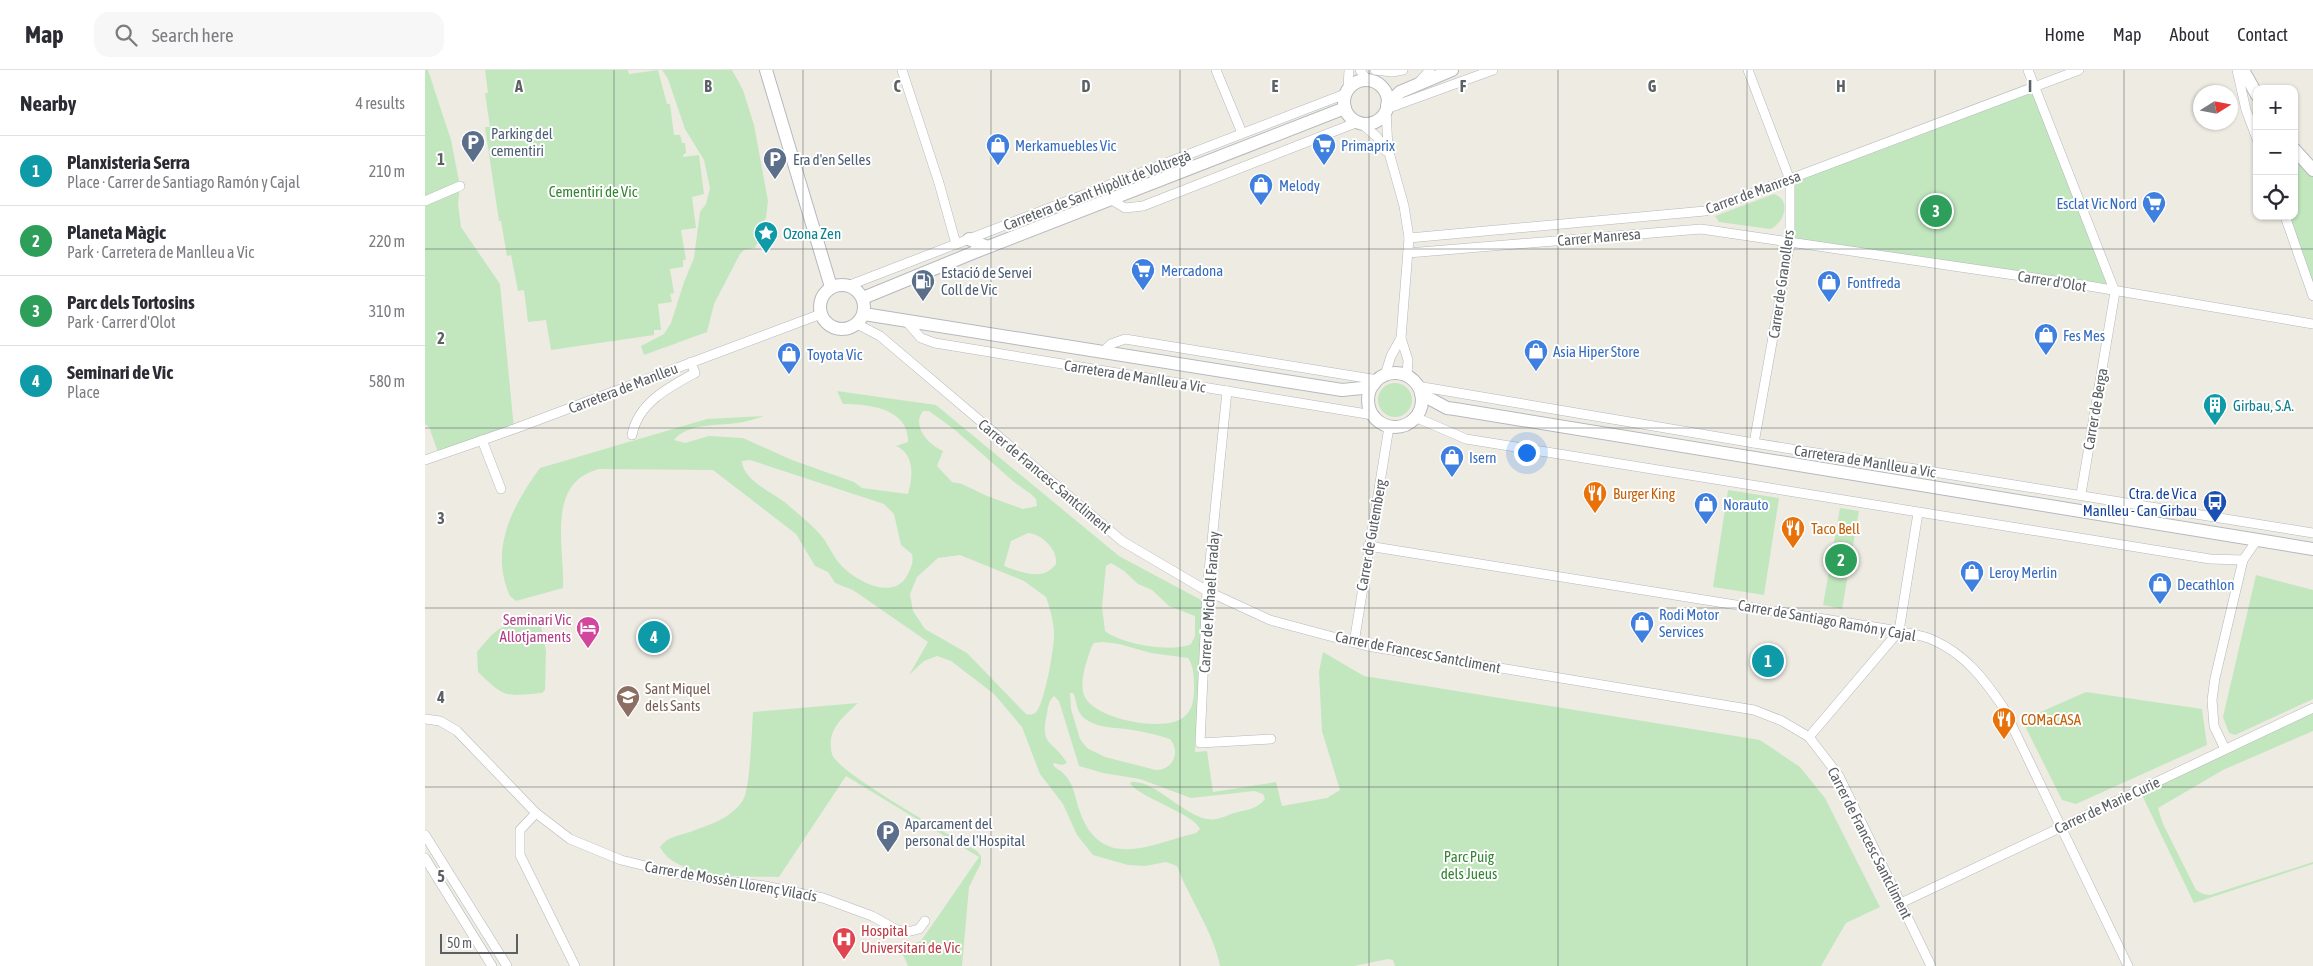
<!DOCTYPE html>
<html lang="en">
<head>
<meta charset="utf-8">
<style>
  :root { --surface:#fff; --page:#f7f7f7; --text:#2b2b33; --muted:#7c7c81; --line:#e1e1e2; --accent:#ee2a2b }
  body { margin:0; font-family:"Asap Condensed",sans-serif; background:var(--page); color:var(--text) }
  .controls { position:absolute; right:15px; top:15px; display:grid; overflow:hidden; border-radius:10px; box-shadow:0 1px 4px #0004 }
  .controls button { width:45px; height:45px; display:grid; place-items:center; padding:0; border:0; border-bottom:1px solid var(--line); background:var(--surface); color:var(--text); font:25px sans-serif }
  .compass { position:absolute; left:1768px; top:15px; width:45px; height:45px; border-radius:50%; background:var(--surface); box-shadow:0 1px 4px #0004; rotate:79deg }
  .scale { position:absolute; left:15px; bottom:12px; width:78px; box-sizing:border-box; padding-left:5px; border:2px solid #5b6064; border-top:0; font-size:14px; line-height:18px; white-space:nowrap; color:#5b6064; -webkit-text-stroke:4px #fff; paint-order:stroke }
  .you { position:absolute; left:1101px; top:382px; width:18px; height:18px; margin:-12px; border:4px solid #fff; border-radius:50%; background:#1a73e8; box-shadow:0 0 0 8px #1a73e833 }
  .badge { display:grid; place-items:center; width:32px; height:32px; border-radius:50%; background:var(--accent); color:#fff; font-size:16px; font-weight:700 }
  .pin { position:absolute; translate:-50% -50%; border:2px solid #fff; box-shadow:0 1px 5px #0006 }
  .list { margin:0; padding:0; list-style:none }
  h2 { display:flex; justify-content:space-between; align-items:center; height:65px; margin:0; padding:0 20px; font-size:21px }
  h2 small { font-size:16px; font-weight:400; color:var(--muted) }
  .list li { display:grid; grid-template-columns:32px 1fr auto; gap:15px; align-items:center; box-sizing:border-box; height:70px; padding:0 20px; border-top:1px solid var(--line) }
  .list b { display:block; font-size:19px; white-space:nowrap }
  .list p { margin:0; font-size:16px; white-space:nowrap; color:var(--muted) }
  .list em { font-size:16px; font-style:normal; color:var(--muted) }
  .icon { flex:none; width:28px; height:28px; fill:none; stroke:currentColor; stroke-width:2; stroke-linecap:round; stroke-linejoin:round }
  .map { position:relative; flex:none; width:1888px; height:896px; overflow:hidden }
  header { display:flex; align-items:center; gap:30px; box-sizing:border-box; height:70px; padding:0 25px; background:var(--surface); border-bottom:1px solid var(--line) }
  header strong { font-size:24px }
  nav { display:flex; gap:28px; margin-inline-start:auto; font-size:18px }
  .search { width:350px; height:45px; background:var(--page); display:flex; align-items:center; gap:12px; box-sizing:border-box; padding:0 18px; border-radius:15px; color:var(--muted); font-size:19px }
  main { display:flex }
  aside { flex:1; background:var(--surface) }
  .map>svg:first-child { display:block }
  .green { fill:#c2e7bf; fill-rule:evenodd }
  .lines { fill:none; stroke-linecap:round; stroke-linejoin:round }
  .street-casing { stroke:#b4b7bb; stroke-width:10 }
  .secondary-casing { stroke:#b5b9be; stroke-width:14 }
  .street { stroke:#fff; stroke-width:9 }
  .secondary { stroke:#fff; stroke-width:12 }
  .grid { fill:none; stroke:#5b6064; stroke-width:1; stroke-opacity:0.55 }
  .labels { text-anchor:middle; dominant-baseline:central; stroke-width:4; stroke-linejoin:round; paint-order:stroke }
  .service-label { font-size:15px; fill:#4e5e75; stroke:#fff; text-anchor:start }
  .shop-label { font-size:15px; fill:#366cbe; stroke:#fff; text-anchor:start }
  .street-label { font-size:15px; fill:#5b6064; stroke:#fff }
  .park-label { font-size:15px; fill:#358532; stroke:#fff }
  .culture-label { font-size:15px; fill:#0d838f; stroke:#fff; text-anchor:start }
  .food-label { font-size:15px; fill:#c56008; stroke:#fff; text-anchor:start }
  .transit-label { font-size:15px; fill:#164399; stroke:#fff; text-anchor:end }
  .hotel-label { font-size:15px; fill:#b23c85; stroke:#fff; text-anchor:end }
  .education-label { font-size:15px; fill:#785e54; stroke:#fff; text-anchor:start }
  .health-label { font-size:15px; fill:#be3a42; stroke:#fff; text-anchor:start }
  .grid-label { font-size:16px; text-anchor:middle; font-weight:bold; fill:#5b6064; stroke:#fff; stroke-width:4; stroke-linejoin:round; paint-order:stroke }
</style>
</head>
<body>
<header>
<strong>Map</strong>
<div class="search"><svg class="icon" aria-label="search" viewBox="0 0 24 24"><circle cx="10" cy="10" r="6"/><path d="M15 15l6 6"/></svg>Search here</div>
<nav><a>Home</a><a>Map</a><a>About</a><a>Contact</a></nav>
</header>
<main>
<aside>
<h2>Nearby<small>4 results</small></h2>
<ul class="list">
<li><span class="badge" style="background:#0f9aa8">1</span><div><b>Planxisteria Serra</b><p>Place · Carrer de Santiago Ramón y Cajal</p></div><em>210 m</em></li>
<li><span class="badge" style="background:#2e9e5b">2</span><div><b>Planeta Màgic</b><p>Park · Carretera de Manlleu a Vic</p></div><em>220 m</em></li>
<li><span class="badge" style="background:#2e9e5b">3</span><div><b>Parc dels Tortosins</b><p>Park · Carrer d'Olot</p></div><em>310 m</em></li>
<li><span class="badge" style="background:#0f9aa8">4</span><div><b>Seminari de Vic</b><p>Place</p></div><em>580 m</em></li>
</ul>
</aside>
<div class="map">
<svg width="1888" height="896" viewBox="0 0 1888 896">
  <rect width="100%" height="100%" fill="#eeebe3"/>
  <g class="green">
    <path d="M0,0H3L26,70L35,116L33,134L36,157L75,214L89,359L14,385L4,357L0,354Z"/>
    <path d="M60,0H203L204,4L233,0L242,34H245L249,65H255L257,73H260L261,83L258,85V87L274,85L279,124L267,127L271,158L256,160L261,190H258V197L245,199L249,223L245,224L247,232L233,234L236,260H229V265L126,280L121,250L103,252L99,220L93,221L86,185L82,186L76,151H74L60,57H65L60,23H63Z"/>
    <path d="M237,0H307L318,20L329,55L343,131L341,148L328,166L333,171L330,178L319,180L315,184L289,234L282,262L219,285L216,276L239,264L246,253L259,212L269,188L275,142L281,134L285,118L279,90L260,59L243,9Z"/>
    <path d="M1611,18L1690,222L1365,172V110Z"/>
    <path d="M1869,86L1888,100V226L1860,146H1869Z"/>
    <path d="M1349,124C1367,130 1359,154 1345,159L1294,152L1290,146Z"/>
    <circle cx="970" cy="330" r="17"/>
    <path d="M412,321L511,335L694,486L778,531L770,682L782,681L788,722L851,712L857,736L902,728L915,720L897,661L894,602L898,582L939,606L1335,670L1375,697L1400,728L1455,837L1421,853L1396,896H970L968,890L963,889L929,896H795C789,863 764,828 752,796L741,792L720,796L703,795L668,785L652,765L638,734L615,704L597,657L569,624L526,591L512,586L499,591L484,605L503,572L428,520L410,513L403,502L390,496L371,464L288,400L174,399C120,413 140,479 138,518L91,531L85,526C64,480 87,436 115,398L282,349L339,346C330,349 321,352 312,353C291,356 263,353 249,370L260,373L284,366L318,368L367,390L429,412L437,418L483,424C488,407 490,384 471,376L483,372C484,338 443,334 418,334ZM498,341H504L530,360L589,412L606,424L611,429L612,436L598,439L562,426L537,414L527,412L512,396L518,381C504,375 486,356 498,341ZM325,390L459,434L469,444L476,475L487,484C489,493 485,501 480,509C464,530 428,509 415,494C408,486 404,476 398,468C388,455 374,445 362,434C348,422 318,411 317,391ZM603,463C617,464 633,480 631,494C618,512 596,502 579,496L586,471ZM535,485L599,511L621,527C625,538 628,550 629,561C630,576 620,630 612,641C609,645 605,645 601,644L542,583L500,559L488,541L485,524L492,507L513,488ZM686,493L699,501L713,514L727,520L744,536L770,546V566L766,574C747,583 696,574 680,561L677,537L681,496ZM678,572L694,574L726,583L763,588C769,596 769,609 769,618C769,628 768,639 760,646C742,664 667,649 659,625C654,612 662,589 667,576L669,573ZM645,623H648C652,630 651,639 656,645C668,659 691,657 708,660C720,662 733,665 745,669C756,682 748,700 731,700L680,687L662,678L655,669L646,639ZM629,626L634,631L654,696L678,703L715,709L766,728L829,721L838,724L840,729C833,739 820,740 809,743C800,746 792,751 782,749C758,745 728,709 706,712L705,714C720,730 769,744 775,759L771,763C728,773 677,803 655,742C650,728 649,713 638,703C635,700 631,699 629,696L628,693L637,695L642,693C629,670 614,677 622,644C623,637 624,630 629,626Z"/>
    <path d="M1303,420L1354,428L1339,525L1288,517Z"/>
    <path d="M1415,438L1434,441L1417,539L1398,535Z"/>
    <path d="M1831,505L1888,520V629L1810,665L1804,663L1798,647Z"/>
    <path d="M110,552L116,555L121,581L120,620L117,623C80,626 81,629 53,602L52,582C74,555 75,555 110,552Z"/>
    <path d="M1661,622L1777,639L1782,675L1651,734L1637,730L1597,650Z"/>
    <path d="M433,633C417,648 401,660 407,684C412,703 529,767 552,781L556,786V793L544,817L537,896H483L475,878L496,871L554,787L421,706L354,807C322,806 251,810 235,777C243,766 254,766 265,762C284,755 307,748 318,730C325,720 327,658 328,642Z"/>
    <path d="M1888,643V661L1798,700L1733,738L1738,754L1771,820L1778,824L1785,825L1888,792V794L1769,833L1716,723Z"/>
  </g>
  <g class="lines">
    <g class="street-casing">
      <g id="street">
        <path d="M477,0L514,113L531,174"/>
        <path d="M791,0L817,63"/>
        <path d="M935,0L942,10"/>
        <path d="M950,0L967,2L978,0"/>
        <path d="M1323,0L1365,110V172L1329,373"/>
        <path d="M1603,0L1690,222L1656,424"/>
        <path d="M1812,0L1821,40L1832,69"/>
        <path d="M993,13L1005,0"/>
        <path d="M923,19L924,0"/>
        <path d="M961,39L1068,0"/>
        <path d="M961,40L963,79L979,136L984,168L976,268L983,290L982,307"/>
        <path d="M936,53L952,67L961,81"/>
        <path d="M685,129L700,138L718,136L933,52"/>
        <path d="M0,131L35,116"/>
        <path d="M1860,146L1888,226"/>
        <path d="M984,168L1280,141L1654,0"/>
        <path d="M983,183L1276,159L1664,216L1888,254"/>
        <path d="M425,215L920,24"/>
        <path d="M481,251L496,268L510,273L948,345"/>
        <path d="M432,254L455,266L697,471L782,521L845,550L942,576L1329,640L1357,651L1384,667L1414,706L1506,896"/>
        <path d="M678,282L686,274L700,269L953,310"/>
        <path d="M960,305L966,286L976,268"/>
        <path d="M992,316L1329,373L1888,463"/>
        <path d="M802,321L782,521L775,673L846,669"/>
        <path d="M990,347L1041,369L1785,489L1818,490"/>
        <path d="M207,365C213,333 244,317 270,303L266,292"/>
        <path d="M57,370L76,419"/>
        <path d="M0,390L89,359L396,244"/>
        <path d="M943,476L1474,561C1485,564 1498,565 1508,570C1540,584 1559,609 1578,637L1703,896"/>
        <path d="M929,573L964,357"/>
        <path d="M0,649L15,651L32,661L111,743L145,769L196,790L262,806L340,816L398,828L447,846L472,860L482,862L494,859L500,851"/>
        <path d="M1384,667L1474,561L1493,443"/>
        <path d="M1800,679L1789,656L1787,630L1790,608L1818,490L1832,470"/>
        <path d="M111,743L95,760V785L150,896"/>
        <path d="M0,765L82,896"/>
        <path d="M0,788L67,896"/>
        <path d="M1476,833L1888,638"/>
      </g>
    </g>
    <g class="secondary-casing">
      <g id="secondary">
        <path d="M341,0L406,217"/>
        <path d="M1818,0L1832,25"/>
        <circle cx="941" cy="32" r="22"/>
        <path d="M962,35L975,22L1027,0"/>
        <path d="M1869,79L1888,100"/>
        <path d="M544,169L562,177"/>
        <circle cx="417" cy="237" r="22"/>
        <path d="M438,228L550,182L920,38"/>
        <path d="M439,244L917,320L937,318L949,314"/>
        <circle cx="970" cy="330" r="27"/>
        <path d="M996,324L1022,338L1030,339L1888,479"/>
      </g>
    </g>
    <use href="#street" class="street"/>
    <use href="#secondary" class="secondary"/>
  </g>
  <path class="grid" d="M189,0V896M378,0V896M566,0V896M755,0V896M944,0V896M1133,0V896M1322,0V896M1510,0V896M1699,0V896M0,179H1888M0,358H1888M0,538H1888M0,717H1888"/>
  <defs>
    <g id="parking-pin" transform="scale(1.25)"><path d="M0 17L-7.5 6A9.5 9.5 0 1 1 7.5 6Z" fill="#5c6f8a" stroke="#fff"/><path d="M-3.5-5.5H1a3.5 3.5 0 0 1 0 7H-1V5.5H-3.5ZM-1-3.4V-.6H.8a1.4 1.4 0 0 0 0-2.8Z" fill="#fff"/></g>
    <g id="shop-pin" transform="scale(1.25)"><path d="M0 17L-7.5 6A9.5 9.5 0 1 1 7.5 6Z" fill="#3f7fe0" stroke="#fff"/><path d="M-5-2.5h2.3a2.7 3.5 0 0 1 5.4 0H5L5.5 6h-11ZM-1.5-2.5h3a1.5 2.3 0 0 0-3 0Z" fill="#fff"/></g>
    <g id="supermarket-pin" transform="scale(1.25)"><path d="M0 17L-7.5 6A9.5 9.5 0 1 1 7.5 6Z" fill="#3f7fe0" stroke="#fff"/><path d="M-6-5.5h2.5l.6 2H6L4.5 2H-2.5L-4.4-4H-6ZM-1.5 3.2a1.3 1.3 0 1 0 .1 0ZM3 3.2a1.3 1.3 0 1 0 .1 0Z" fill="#fff"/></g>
    <g id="sight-pin" transform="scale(1.25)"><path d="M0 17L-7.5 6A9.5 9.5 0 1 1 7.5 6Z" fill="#0f9aa8" stroke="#fff"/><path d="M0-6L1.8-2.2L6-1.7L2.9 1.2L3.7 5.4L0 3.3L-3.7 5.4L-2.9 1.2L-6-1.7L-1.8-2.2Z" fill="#fff"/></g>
    <g id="fuel-pin" transform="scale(1.25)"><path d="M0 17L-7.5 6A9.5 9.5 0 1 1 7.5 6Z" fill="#5c6f8a" stroke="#fff"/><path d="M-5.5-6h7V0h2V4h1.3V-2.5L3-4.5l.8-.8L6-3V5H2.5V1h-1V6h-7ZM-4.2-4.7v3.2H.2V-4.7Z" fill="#fff"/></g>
    <g id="building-pin" transform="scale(1.25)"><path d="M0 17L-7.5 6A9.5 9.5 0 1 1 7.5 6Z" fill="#0f9aa8" stroke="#fff"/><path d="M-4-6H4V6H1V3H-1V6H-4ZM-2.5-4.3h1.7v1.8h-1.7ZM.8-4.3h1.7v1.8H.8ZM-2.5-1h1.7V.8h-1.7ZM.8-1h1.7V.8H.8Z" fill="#fff"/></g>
    <g id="restaurant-pin" transform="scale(1.25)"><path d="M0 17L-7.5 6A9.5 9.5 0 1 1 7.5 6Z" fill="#e8710a" stroke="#fff"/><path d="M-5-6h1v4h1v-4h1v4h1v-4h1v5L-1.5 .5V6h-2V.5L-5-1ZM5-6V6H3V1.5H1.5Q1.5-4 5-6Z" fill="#fff"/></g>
    <g id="bus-pin" transform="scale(1.25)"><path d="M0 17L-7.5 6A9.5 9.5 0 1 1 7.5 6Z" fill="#1a4fb4" stroke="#fff"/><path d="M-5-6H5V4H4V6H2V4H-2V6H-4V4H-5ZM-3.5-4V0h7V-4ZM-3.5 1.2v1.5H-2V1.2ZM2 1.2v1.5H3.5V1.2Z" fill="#fff"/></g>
    <g id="hotel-pin" transform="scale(1.25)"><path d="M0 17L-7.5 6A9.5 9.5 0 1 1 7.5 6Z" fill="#d1479c" stroke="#fff"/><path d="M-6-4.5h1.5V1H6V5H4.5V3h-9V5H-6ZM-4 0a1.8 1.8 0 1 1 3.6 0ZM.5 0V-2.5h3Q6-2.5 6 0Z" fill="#fff"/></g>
    <g id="school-pin" transform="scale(1.25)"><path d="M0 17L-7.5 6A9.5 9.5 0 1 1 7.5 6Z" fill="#8d6e63" stroke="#fff"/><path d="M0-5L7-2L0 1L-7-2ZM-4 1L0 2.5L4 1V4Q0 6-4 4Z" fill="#fff"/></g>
    <g id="hospital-pin" transform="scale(1.25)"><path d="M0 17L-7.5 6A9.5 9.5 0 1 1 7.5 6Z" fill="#e0444e" stroke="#fff"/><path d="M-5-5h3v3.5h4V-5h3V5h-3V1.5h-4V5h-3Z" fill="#fff"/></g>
  </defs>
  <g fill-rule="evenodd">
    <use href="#parking-pin" x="48" y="72"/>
    <use href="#shop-pin" x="573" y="75"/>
    <use href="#supermarket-pin" x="899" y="75"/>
    <use href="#parking-pin" x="350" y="89"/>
    <use href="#shop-pin" x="836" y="115"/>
    <use href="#supermarket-pin" x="1729" y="133"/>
    <use href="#sight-pin" x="341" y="163"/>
    <use href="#supermarket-pin" x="718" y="200"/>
    <use href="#fuel-pin" x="498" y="211"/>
    <use href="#shop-pin" x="1404" y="212"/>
    <use href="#shop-pin" x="1621" y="265"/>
    <use href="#shop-pin" x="1111" y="281"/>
    <use href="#shop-pin" x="364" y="284"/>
    <use href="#building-pin" x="1790" y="335"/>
    <use href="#shop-pin" x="1027" y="387"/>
    <use href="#restaurant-pin" x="1170" y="423"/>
    <use href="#bus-pin" x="1790" y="432"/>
    <use href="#shop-pin" x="1281" y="434"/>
    <use href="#restaurant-pin" x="1368" y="458"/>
    <use href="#shop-pin" x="1547" y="502"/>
    <use href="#shop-pin" x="1735" y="514"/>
    <use href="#shop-pin" x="1217" y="553"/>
    <use href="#hotel-pin" x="163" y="558"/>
    <use href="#school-pin" x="203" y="627"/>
    <use href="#restaurant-pin" x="1579" y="649"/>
    <use href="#parking-pin" x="463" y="762"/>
    <use href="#hospital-pin" x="419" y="869"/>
  </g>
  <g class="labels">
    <g class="service-label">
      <text x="66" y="63">Parking del<tspan x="66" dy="17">cementiri</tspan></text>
      <text x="368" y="89">Era d'en Selles</text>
      <text x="516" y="202">Estació de Servei<tspan x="516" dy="17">Coll de Vic</tspan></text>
      <text x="480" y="753">Aparcament del<tspan x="480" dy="17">personal de l'Hospital</tspan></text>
    </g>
    <g class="shop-label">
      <text x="590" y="75">Merkamuebles Vic</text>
      <text x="916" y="75">Primaprix</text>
      <text x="854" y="115">Melody</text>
      <text x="1712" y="133" text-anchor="end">Esclat Vic Nord</text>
      <text x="736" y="200">Mercadona</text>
      <text x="1422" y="212">Fontfreda</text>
      <text x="1638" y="265">Fes Mes</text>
      <text x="1128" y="281">Asia Hiper Store</text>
      <text x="382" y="284">Toyota Vic</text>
      <text x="1044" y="387">Isern</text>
      <text x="1298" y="434">Norauto</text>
      <text x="1564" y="502">Leroy Merlin</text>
      <text x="1752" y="514">Decathlon</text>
      <text x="1234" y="544">Rodi Motor<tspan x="1234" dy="17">Services</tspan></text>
    </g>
    <g class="street-label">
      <text transform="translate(672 120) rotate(-21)">Carretera de Sant Hipòlit de Voltregà</text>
      <text transform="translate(1328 122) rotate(-20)">Carrer de Manresa</text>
      <text transform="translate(1174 167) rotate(-5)">Carrer Manresa</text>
      <text transform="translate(1627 211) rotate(9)">Carrer d'Olot</text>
      <text transform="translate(1356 214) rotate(-82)">Carrer de Granollers</text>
      <text transform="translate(710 306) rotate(9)">Carretera de Manlleu a Vic</text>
      <text transform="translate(198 318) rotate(-21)">Carretera de Manlleu</text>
      <text transform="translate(1670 339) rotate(-80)">Carrer de Berga</text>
      <text transform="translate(1440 391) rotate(9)">Carretera de Manlleu a Vic</text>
      <text transform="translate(620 406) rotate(40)">Carrer de Francesc Santcliment</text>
      <text transform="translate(946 465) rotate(-80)">Carrer de Gutemberg</text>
      <text transform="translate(784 532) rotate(-86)">Carrer de Michael Faraday</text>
      <text transform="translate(1402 550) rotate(10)">Carrer de Santiago Ramón y Cajal</text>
      <text transform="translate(993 582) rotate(11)">Carrer de Francesc Santcliment</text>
      <text transform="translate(1682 735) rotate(-25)">Carrer de Marie Curie</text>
      <text transform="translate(1445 773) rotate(63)">Carrer de Francesc Santcliment</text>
      <text transform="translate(306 811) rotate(10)">Carrer de Mossèn Llorenç Vilacís</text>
    </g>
    <g class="park-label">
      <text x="168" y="121">Cementiri de Vic</text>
      <text x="1044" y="786">Parc Puig<tspan x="1044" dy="17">dels Jueus</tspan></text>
    </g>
    <g class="culture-label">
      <text x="358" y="163">Ozona Zen</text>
      <text x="1808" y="335">Girbau, S.A.</text>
    </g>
    <g class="food-label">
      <text x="1188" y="423">Burger King</text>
      <text x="1386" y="458">Taco Bell</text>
      <text x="1596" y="649">COMaCASA</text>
    </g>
    <g class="transit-label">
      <text x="1772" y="423">Ctra. de Vic a<tspan x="1772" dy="17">Manlleu - Can Girbau</tspan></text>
    </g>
    <g class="hotel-label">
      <text x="146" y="549">Seminari Vic<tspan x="146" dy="17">Allotjaments</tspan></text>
    </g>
    <g class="education-label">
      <text x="220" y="618">Sant Miquel<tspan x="220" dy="17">dels Sants</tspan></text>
    </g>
    <g class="health-label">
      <text x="436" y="860">Hospital<tspan x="436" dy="17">Universitari de Vic</tspan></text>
    </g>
  </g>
  <g class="grid-label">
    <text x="94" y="22">A</text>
    <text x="283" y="22">B</text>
    <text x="472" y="22">C</text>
    <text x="661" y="22">D</text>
    <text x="850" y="22">E</text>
    <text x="1038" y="22">F</text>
    <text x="1227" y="22">G</text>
    <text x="1416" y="22">H</text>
    <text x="1605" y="22">I</text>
    <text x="16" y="95">1</text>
    <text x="16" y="274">2</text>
    <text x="16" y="454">3</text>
    <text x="16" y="633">4</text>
    <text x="16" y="812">5</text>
  </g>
</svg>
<div class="controls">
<button>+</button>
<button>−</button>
<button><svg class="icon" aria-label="locate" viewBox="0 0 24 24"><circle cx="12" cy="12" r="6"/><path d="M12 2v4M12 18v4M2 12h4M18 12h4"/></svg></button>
</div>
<svg class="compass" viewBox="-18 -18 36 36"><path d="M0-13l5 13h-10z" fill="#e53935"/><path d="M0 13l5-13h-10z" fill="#7c7c81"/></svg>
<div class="scale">50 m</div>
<div class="you"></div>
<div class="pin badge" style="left:1343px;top:591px;background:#0f9aa8">1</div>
<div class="pin badge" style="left:1416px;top:490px;background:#2e9e5b">2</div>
<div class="pin badge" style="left:1511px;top:141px;background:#2e9e5b">3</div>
<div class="pin badge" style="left:229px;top:567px;background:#0f9aa8">4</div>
</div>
</main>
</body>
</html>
